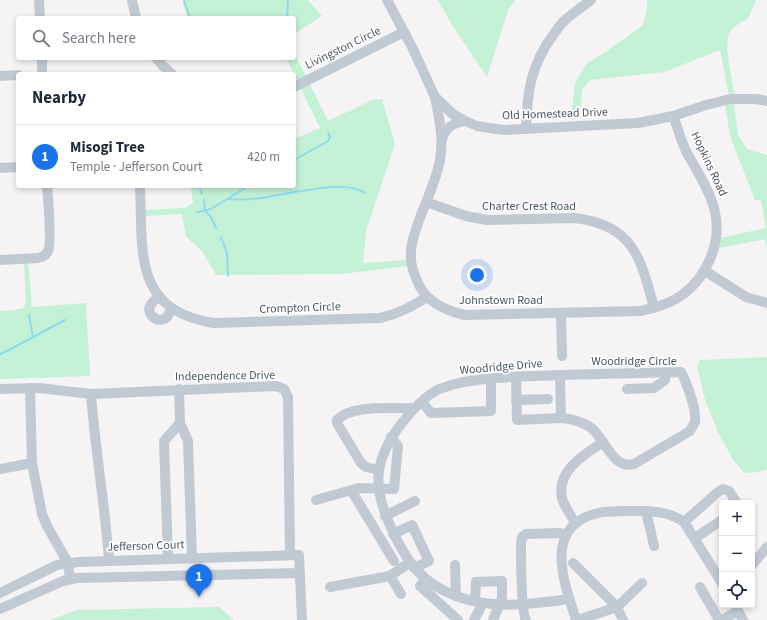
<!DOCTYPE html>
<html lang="en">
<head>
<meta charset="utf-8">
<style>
  :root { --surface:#fff; --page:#f6f6f7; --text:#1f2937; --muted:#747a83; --line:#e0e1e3; --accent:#1a73e8 }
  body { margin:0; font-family:"Source Sans 3",sans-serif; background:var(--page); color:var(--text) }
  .controls { position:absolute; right:12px; bottom:12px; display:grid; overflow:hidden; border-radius:4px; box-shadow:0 2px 6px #0003 }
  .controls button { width:36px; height:36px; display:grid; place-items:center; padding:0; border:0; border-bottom:1px solid var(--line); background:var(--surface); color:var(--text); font:20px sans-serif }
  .you { position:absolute; left:477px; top:275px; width:14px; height:14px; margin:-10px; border:3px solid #fff; border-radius:50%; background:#1a73e8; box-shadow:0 0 0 6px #1a73e833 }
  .badge { display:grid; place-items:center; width:26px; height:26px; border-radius:50%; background:var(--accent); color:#fff; font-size:13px; font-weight:700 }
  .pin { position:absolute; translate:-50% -33px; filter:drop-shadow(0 1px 2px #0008) }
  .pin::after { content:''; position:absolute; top:21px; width:14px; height:12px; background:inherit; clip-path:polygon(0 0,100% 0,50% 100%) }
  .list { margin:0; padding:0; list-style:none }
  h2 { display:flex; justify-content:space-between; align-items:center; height:52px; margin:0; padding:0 16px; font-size:17px }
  h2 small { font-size:13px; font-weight:400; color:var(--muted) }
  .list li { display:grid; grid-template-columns:26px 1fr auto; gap:12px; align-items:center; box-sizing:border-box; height:64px; padding:0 16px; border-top:1px solid var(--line) }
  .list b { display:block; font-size:15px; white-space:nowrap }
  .list p { margin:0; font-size:13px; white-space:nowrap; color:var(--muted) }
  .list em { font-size:13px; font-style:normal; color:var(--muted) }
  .icon { flex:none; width:22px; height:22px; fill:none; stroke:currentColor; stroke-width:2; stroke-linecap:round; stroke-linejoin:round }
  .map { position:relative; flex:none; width:767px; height:620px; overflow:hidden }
  .search { position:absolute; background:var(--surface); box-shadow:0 2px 6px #0003; left:16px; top:16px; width:280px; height:44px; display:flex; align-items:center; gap:10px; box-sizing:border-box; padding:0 14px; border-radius:4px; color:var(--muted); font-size:15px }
  .panel { position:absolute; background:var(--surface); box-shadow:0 2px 6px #0003; left:16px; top:72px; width:280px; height:116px; border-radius:4px }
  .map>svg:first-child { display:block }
  .green { fill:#c3f1d5 }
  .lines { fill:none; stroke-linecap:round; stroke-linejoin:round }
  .stream { stroke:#90daee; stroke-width:2 }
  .minor { stroke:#c1cad2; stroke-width:10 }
  .labels { text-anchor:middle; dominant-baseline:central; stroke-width:3.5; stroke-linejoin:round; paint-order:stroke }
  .street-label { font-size:12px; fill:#4a5661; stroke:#fff }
</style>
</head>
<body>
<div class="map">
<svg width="767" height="620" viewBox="0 0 767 620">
  <rect width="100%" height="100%" fill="#f5f3f3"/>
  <g class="green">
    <path d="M183,0H308L322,16L294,34V18H188L183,5Z"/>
    <path d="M438,0H515L508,10L487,77L452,25Z"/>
    <path d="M647,0H756L748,19C741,22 733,26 729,34C723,47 734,88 737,104L734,105L738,135L747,149L767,155V247L765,239L719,248L720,238L766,228L761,200H755L730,136L724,97L729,96L720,50L664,72L590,80L582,90L580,118H571L575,84L586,64L607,51L643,25L647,7Z"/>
    <path d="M294,52L328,121L372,100L382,99L395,144L366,231L363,263L406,260L407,266L342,274L216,275L202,251L186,237L182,214L145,216V210L184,208L193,203L191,186H294V139L320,128L286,58H294Z"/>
    <path d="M28,262L32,307L86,303L90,376L0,379V311L14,310L24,308L26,301L24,263Z"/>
    <path d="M767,357V469L760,472L744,473L732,458L718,432L705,400L697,366L700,360Z"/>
    <path d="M219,607L234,620H51L76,610Z"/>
  </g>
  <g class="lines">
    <g class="stream">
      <path d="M184,0L190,18"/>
      <path d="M287,18L288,0"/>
      <path d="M294,160L328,141L330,137L328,133"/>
      <path d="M199,186L202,194"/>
      <path d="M228,199C235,199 242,200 250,199C276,198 344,177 365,193"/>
      <path d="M204,200L205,211L211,217L216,228"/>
      <path d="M197,212L211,209L248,186"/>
      <path d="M221,237L227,253L228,276"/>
      <path d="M29,315L33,337"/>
      <path d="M0,354L7,351L65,320"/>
    </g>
    <g class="minor">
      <path d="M39,0L40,18"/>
      <path d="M132,0L136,18"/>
      <path d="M387,0L412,47L435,97L454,115L465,121L477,126L503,130L638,123L673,116L706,105L730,99H756L767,101"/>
      <path d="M42,58V74"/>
      <path d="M156,58L163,66L172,74"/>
      <path d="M0,76L18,75"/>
      <path d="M294,87L404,32"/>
      <path d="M435,97C439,118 444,138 440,160C436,182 425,203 418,223C414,235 410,246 411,259C411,268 415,276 419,285C428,303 447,311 465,315L640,311C655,308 670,304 682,295C708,276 723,240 714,208C709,189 697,171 687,153C681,142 678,128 673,116"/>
      <path d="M526,129C527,92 531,65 553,35C557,30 560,25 564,21C573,13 582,7 591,0"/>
      <path d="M442,139C446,127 453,123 465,121"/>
      <path d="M0,168L18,167"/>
      <path d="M140,186C143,250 132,311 214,323L380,318C398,314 411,307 427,297"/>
      <path d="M426,202L466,216L487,220L574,218C633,224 641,258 654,308"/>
      <path d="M0,260L38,258C42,257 46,256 48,251C52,244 48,198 47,186"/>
      <path d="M705,271L746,297L767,303"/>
      <path d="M160,297C157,299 154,300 152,303C143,312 158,326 167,317C169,314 170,311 172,308"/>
      <path d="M561,313L562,356"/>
      <path d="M681,372C687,383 697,411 695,422C694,425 691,428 690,431L634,464C612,470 605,437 590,427C581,421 572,419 561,418L560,375Z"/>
      <path d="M560,375C524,377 486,376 451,385C447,387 441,388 437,390C423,398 412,410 402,423C371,462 373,491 394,534C408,564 424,584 456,596C493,610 532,604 569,599"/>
      <path d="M516,377L517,420L561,418"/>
      <path d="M30,388L32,463"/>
      <path d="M0,389L39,388L91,394L276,386L284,389L288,397L290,555"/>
      <path d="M179,389L180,423L188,441L192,558"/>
      <path d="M627,389L654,388L665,380V373"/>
      <path d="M91,394C95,449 105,505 109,560"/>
      <path d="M516,400L548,399"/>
      <path d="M422,402L431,413L491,411V379"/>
      <path d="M0,469L32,463L42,514L47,526L68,563L70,579"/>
      <path d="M379,470L366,467L361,463L337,423V420C353,404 391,409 413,408"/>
      <path d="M351,490L394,561"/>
      <path d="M316,500L359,488L394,489L398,446L391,437"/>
      <path d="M646,511L654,546"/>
      <path d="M385,516L415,501"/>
      <path d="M684,522L718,492L723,489L729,491L737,503"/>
      <path d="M575,523C571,515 564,506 562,498C556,471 585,454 603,442"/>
      <path d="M393,534L412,525L429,561L414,568"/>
      <path d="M695,538L722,520"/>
      <path d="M168,558L164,441L180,423"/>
      <path d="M573,563L617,607L623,620"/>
      <path d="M455,565L456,596"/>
      <path d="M752,565L767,547"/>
      <path d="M390,576L401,594"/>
      <path d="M426,580L420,586L458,620"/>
      <path d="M330,587L390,576L409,563"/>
      <path d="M700,587L719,620"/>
      <path d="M0,593L57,565L78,562L299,555L302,620"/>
      <path d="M475,601L476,582L502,581V598L493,620"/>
      <path d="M735,605L743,620"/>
      <path d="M0,609L63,581L77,578L300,573"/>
      <path d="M474,620L480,609L482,603"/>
      <path d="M526,620C521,612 521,556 521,543L522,537L526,534L560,533L565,536"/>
      <path d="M576,620C564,582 542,526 598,513C606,511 615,512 623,511C645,511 665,509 684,522L722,583"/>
      <path d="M578,620L617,607L642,583"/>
      <path d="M722,620L738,611"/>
    </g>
  </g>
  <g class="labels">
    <g class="street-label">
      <text transform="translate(343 48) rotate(-26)">Livingston Circle</text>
      <text transform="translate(555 114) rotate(-2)">Old Homestead Drive</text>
      <text transform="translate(709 164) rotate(65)">Hopkins Road</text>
      <text x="529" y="206">Charter Crest Road</text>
      <text x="501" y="300">Johnstown Road</text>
      <text transform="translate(300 308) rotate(-2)">Crompton Circle</text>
      <text x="634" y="361">Woodridge Circle</text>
      <text transform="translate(501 367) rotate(-5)">Woodridge Drive</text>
      <text transform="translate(225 376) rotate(-1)">Independence Drive</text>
      <text transform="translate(146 546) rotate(-2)">Jefferson Court</text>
    </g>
  </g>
</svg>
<div class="controls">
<button>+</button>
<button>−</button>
<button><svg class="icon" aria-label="locate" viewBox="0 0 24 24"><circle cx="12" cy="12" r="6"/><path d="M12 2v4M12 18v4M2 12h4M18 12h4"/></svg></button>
</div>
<div class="you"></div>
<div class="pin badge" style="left:199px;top:597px">1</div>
<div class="search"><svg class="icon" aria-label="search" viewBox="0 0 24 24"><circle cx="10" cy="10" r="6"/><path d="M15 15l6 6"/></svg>Search here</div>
<section class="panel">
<h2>Nearby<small></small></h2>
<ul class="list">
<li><span class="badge">1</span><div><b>Misogi Tree</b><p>Temple · Jefferson Court</p></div><em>420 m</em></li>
</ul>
</section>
</div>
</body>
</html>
